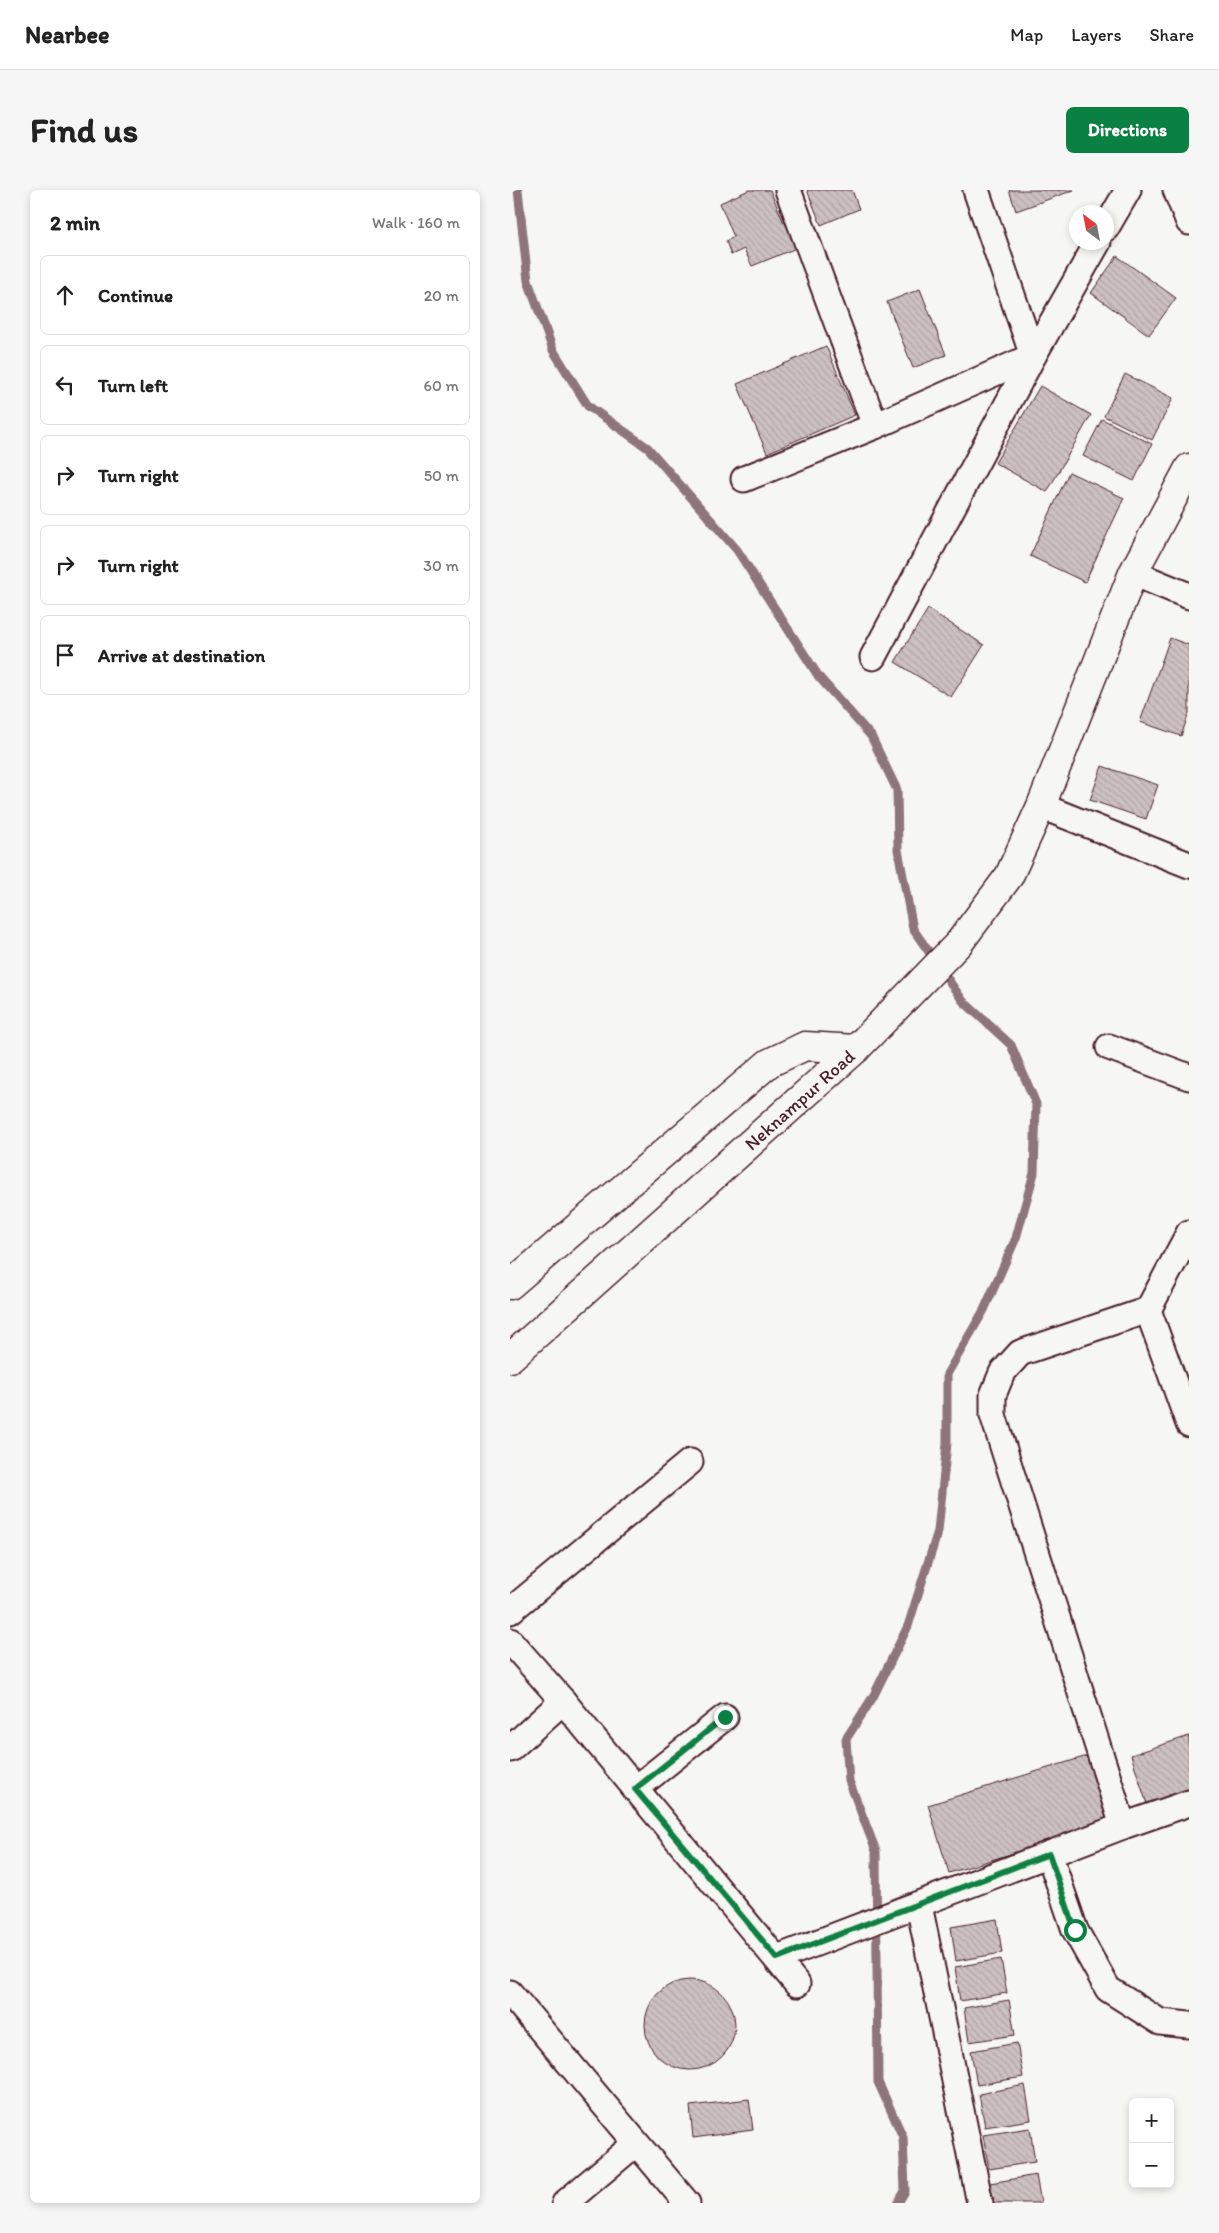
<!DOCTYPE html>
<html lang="en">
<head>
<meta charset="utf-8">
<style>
  :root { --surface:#fff; --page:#f6f6f6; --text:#222; --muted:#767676; --line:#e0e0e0; --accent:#0b8043 }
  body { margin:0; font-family:Itim,sans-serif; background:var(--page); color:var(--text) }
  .controls { position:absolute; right:15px; bottom:15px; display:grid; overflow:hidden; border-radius:8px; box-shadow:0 2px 8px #0003 }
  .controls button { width:45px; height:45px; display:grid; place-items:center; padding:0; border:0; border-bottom:1px solid var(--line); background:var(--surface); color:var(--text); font:25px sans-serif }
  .compass { position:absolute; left:559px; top:15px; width:45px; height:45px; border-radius:50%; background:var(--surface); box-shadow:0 2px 8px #0003; rotate:328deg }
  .stop { position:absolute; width:15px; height:15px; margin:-11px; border:4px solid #0b8043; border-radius:50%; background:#fff }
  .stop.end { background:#0b8043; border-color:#fff; box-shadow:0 1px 5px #0008 }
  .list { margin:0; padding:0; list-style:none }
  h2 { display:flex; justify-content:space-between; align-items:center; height:65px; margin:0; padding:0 20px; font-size:21px }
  h2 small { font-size:16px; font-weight:400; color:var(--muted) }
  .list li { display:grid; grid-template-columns:32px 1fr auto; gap:15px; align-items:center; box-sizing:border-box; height:80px; margin:0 10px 10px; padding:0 10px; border:1px solid var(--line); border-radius:8px }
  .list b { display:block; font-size:19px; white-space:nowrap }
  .list em { font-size:16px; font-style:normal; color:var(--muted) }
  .icon { flex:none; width:28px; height:28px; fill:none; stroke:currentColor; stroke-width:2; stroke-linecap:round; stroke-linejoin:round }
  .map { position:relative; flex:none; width:679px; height:2013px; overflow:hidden; border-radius:8px }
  header { display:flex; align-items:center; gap:30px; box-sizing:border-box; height:70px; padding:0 25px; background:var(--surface); border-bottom:1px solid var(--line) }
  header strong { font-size:24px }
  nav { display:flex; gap:28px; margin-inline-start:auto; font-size:18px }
  .intro { display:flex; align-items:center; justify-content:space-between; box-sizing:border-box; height:120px; padding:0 30px }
  h1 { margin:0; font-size:35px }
  .button { padding:12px 22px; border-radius:8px; background:var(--accent); color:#fff; font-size:18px; font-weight:700 }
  main { display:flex; gap:30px; padding:0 30px }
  aside { flex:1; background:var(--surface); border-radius:8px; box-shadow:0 2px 8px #0003 }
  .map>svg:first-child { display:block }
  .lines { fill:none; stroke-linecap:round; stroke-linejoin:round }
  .stream { stroke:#8e747a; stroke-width:9 }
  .building { fill:url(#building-back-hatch); stroke:#4a1f2b }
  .minor-casing { stroke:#4a1f2b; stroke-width:29 }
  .tertiary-casing { stroke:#4a1f2b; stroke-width:31 }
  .minor { stroke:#f6f6f2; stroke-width:25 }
  .tertiary { stroke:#f6f6f2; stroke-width:28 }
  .route { stroke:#0b8043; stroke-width:6 }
  .labels { text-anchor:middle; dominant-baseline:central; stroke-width:5; stroke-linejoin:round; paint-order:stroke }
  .street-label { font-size:19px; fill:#4a1f2b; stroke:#f6f6f2 }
</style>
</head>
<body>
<header>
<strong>Nearbee</strong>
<nav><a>Map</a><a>Layers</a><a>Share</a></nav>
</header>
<div class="intro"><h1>Find us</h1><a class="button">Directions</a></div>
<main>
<aside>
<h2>2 min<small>Walk · 160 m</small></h2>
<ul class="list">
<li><svg class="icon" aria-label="ahead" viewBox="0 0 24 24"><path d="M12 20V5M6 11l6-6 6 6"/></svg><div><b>Continue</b></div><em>20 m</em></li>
<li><svg class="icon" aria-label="left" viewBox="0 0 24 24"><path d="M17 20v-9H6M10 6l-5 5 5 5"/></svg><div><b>Turn left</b></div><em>60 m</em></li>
<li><svg class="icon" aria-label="right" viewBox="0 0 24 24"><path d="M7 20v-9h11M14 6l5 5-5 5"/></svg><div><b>Turn right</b></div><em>50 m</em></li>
<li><svg class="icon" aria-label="right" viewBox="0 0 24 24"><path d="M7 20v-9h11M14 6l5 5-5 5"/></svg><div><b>Turn right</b></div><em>30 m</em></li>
<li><svg class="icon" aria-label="arrive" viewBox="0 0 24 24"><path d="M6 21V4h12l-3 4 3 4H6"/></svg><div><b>Arrive at destination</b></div></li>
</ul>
</aside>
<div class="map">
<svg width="679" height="2013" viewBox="0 0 679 2013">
  <defs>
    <pattern id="building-back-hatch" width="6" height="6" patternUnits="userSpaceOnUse" patternTransform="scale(1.25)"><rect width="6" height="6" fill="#ccc1c0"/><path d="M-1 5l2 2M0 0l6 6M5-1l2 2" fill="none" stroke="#b1a5a5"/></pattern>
  </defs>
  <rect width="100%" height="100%" fill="#f6f6f2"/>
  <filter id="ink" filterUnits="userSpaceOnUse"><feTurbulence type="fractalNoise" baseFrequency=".02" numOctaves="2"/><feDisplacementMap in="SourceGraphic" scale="10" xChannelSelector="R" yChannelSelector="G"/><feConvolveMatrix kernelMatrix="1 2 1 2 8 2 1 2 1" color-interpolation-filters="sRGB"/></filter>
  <g filter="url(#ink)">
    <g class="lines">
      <path class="stream" d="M8,0L18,91L43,160L78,216L138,258L227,360L309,487L361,546L387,600L388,660L403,739L453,811L501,855L526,914L524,983L506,1048L474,1120L437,1184V1253L428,1341L398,1436L363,1507L336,1549L339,1591L366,1661L368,1892L393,1947L395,2001L388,2013"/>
    </g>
    <g class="building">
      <path d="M239,0H260L274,33L278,31L289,57L242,76L234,59L221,65L216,51L224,47L210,13Z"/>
      <path d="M297,0H342L349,19L311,35Z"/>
      <path d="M499,0H564L506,21Z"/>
      <path d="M607,66L666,108L639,145L581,103Z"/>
      <path d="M410,99L436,165L403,178L377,112Z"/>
      <path d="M316,156L345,225L257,263L227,194Z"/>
      <path d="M615,184L663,208L642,250L594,226Z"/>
      <path d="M530,196L581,225L537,302L485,273Z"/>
      <path d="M592,229L642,254L624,291L573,266Z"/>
      <path d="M559,282L614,308L575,392L520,366Z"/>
      <path d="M418,419L474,455L441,507L385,472Z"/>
      <path d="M660,448L679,455V523L671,546L630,532Z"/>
      <path d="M592,576L648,595L636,629L580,610Z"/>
      <path d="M679,1546V1600L637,1614L621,1565Z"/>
      <path d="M577,1566L598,1634L439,1683L418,1615Z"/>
      <path d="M487,1729L492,1763L446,1771L441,1737Z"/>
      <path d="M491,1769L497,1803L450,1811L445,1777Z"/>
      <circle cx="180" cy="1835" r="45"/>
      <path d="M499,1810L505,1845L459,1852L454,1818Z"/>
      <path d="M507,1853L513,1887L467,1895L461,1861Z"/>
      <path d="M515,1895L521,1930L475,1937L469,1904Z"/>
      <path d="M239,1909L243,1940L183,1948L180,1916Z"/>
      <path d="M520,1938L525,1972L479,1979L473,1945Z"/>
      <path d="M526,1985L531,2013H483L480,1993Z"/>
    </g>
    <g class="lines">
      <g class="minor-casing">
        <g id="minor">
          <path d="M278,0L365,236"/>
          <path d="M666,0L679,32"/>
          <path d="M596,38L618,0"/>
          <path d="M234,289L365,236L523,166L466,0"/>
          <path d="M623,383L679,406"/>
          <path d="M363,467L523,166L588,52"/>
          <path d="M531,616L679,675"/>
          <path d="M599,857L679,887"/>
          <path d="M679,1043L638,1120L679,1234"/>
          <path d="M638,1120L510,1163L492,1183L483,1205V1225L613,1636L679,1613"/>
          <path d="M0,1421L180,1272"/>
          <path d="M0,1451L53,1511L287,1794"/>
          <path d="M0,1559L53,1511"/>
          <path d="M125,1599L215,1527"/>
          <path d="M539,1664L565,1740L598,1799L650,1832L679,1835"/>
          <path d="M409,1715L470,2013"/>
          <path d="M267,1768L613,1636"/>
          <path d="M0,1803L177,2013"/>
          <path d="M55,2013L125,1954"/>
        </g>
      </g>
      <g class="tertiary-casing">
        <g id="tertiary">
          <path d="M0,1095L259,873L295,856L346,859"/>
          <path id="s1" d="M0,1168L346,859L449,753L499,686L531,616L623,383L679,278"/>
        </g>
      </g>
      <use href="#minor" class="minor"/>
      <use href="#tertiary" class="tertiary"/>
    </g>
  </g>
  <g class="lines" filter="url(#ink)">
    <path class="route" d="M215,1527L125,1599L267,1768L539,1664L565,1740"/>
  </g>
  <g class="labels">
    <g class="street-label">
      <text stroke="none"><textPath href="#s1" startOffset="388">Neknampur Road</textPath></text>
    </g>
  </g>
</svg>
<div class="controls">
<button>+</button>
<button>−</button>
</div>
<svg class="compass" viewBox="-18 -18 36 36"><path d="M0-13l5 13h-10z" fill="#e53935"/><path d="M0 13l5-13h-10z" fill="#767676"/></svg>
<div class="stop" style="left:565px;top:1740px"></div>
<div class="stop end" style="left:215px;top:1527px"></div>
</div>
</main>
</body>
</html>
